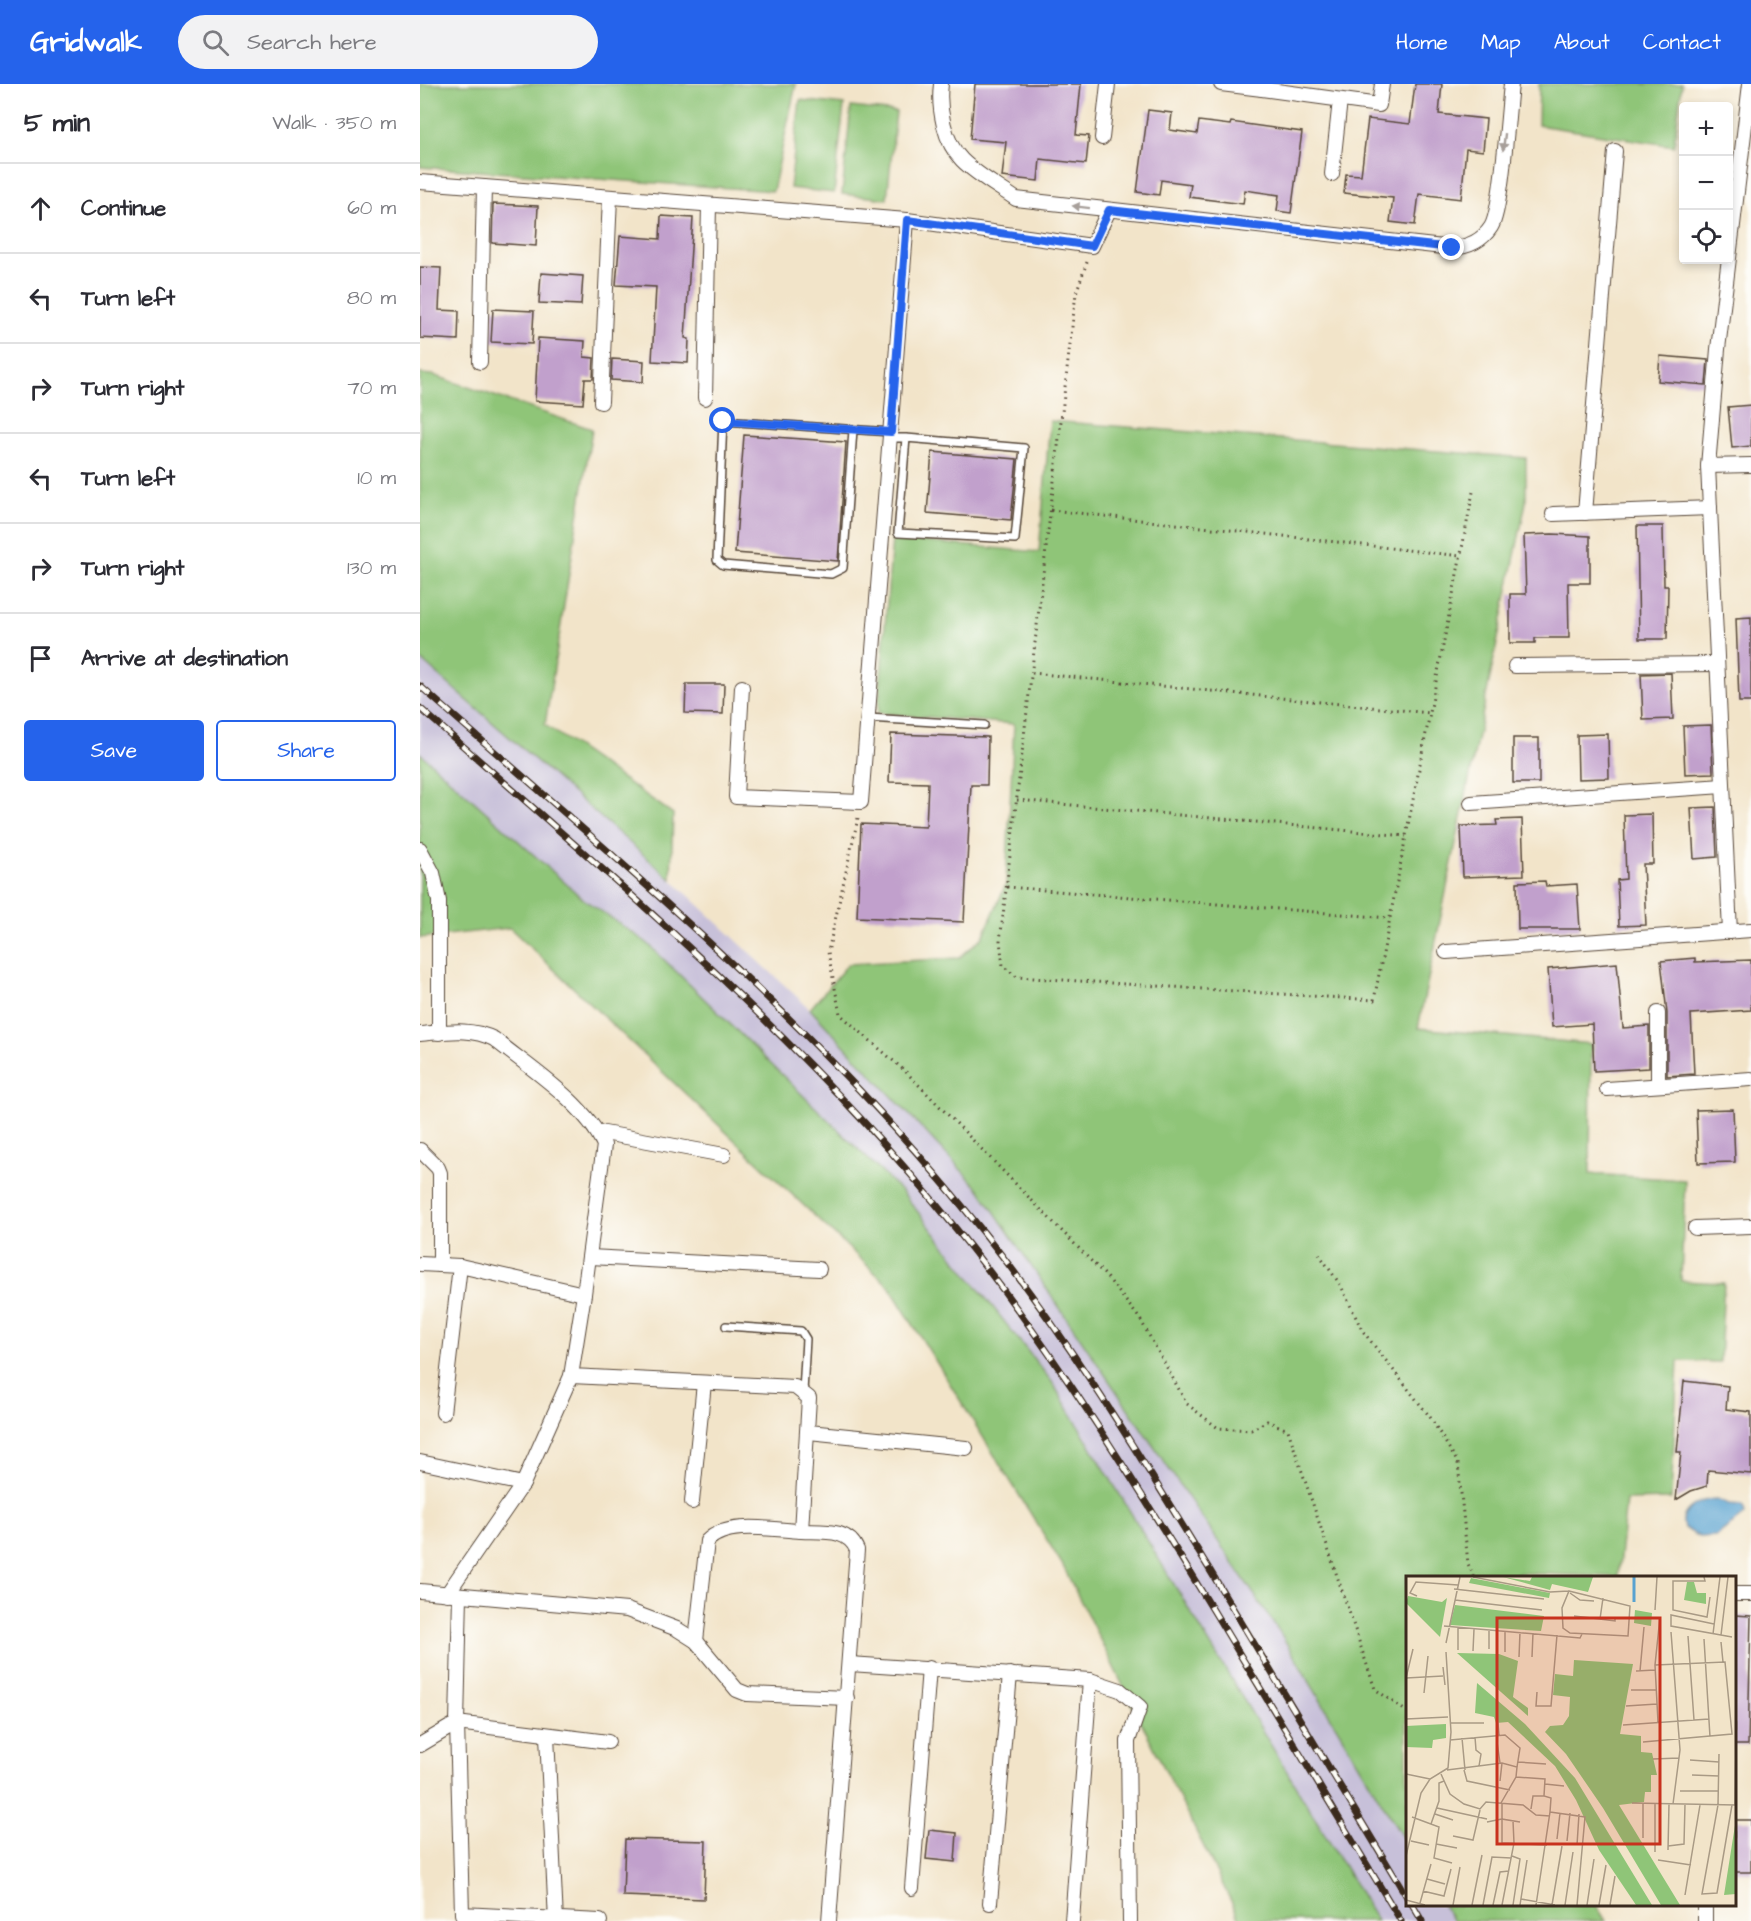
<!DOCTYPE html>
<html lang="en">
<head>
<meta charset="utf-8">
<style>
  :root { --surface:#fff; --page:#f2f2f3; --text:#2b2b33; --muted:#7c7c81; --line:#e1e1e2; --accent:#2563eb }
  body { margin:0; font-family:"Architects Daughter",sans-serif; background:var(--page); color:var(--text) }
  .controls { position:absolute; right:18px; top:18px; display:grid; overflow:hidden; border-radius:6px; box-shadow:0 3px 9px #0003 }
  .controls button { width:54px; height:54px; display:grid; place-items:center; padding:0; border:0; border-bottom:2px solid var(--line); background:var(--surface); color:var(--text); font:30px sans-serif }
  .stop { position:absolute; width:18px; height:18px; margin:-14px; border:4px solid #2563eb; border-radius:50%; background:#fff }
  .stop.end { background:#2563eb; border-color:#fff; box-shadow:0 2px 6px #0008 }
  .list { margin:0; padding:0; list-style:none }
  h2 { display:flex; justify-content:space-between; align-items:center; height:78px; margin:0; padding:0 24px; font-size:26px }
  h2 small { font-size:20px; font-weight:400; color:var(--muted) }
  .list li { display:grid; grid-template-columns:39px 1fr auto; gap:18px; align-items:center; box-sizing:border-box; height:90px; padding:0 24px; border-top:2px solid var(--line) }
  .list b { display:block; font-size:22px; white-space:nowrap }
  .list em { font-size:20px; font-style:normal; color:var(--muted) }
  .actions { display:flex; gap:12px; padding:18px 24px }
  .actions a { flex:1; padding:14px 0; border:2px solid var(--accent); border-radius:6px; text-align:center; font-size:21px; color:var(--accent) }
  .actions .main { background:var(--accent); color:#fff }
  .icon { flex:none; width:33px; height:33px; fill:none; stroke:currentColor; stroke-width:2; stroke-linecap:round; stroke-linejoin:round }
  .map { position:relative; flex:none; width:1331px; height:1837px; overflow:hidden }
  header { display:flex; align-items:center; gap:36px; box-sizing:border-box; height:84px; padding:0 30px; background:var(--accent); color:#fff }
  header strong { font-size:28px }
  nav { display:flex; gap:33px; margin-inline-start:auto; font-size:21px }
  .search { width:420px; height:54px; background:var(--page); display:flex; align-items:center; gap:15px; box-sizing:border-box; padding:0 21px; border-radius:33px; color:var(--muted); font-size:22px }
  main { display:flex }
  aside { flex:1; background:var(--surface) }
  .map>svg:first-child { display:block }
  .industrial { fill:#c7c0d9 }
  .green { fill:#8fc578; stroke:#65784b; stroke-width:1.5 }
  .water { fill:#59a2d0; stroke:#4a6677; stroke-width:1.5 }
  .building { fill:#c1a0cc }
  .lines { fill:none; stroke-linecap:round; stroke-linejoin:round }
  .lane-casing { stroke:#564638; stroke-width:10 }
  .street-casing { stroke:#564638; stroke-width:16 }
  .path { stroke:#564638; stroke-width:3; stroke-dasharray:1.5 4.5; stroke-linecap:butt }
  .lane { stroke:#fff; stroke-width:7 }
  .street { stroke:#fff; stroke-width:14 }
  .rail-casing { stroke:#3b2a1e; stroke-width:7 }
  .rail { stroke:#fdfcf7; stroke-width:4.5; stroke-dasharray:14; stroke-linecap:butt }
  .oneway { fill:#a79f9a }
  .route { stroke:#2563eb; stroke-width:8 }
  .inset-river { fill:none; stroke:#59a2d0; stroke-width:3 }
  .inset-road { fill:none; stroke:#a99a85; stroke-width:1.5 }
  .view { fill:#c8321e; fill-opacity:0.15; stroke:#c8321e; stroke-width:3 }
  .inset-edge { fill:none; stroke:#3b2a1e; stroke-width:3 }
</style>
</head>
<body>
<header>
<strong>Gridwalk</strong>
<div class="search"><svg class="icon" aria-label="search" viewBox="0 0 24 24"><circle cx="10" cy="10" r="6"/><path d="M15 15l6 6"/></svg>Search here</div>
<nav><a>Home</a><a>Map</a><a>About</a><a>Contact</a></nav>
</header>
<main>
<aside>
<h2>5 min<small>Walk · 350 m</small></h2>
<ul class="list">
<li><svg class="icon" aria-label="ahead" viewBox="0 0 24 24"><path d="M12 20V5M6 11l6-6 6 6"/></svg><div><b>Continue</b></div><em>60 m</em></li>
<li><svg class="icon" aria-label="left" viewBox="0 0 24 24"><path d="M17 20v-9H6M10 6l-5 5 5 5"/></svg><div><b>Turn left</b></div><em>80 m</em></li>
<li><svg class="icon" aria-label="right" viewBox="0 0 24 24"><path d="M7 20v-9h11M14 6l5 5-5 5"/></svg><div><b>Turn right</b></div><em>70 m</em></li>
<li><svg class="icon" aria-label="left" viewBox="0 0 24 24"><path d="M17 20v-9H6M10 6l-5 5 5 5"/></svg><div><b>Turn left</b></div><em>10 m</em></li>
<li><svg class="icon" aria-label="right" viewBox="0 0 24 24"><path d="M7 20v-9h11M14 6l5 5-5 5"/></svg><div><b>Turn right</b></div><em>130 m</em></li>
<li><svg class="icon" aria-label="arrive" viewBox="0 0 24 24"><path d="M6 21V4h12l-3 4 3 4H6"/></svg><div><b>Arrive at destination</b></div></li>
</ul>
<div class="actions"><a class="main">Save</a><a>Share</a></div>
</aside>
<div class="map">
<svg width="1331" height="1837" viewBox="0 0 1331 1837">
  <rect width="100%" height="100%" fill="#fdfcf7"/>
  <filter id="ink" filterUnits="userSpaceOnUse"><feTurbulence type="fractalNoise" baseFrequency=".0167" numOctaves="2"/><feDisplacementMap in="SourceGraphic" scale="12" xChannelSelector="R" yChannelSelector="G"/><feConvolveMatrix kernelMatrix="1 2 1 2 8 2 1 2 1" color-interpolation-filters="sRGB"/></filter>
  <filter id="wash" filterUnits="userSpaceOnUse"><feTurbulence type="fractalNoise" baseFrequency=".008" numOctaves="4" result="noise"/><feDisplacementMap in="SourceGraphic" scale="24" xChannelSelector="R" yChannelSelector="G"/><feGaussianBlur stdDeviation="1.35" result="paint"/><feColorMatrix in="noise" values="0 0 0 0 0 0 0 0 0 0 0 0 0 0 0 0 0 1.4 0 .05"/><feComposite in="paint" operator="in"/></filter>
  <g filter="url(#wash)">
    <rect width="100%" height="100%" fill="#f2e4c9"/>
    <path class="industrial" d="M0,575L251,795L390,925L559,1105L861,1550L987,1761V1820L1023,1821L1033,1837H957L632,1298L483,1109L226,858L162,814L0,669Z"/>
    <g class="green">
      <path d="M0,0H376L353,107L0,83Z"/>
      <path d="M1119,0H1262L1254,62L1118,41Z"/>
      <path d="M380,16L424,21L414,109L370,104Z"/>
      <path d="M431,23L476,28L467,115L422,110Z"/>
      <path d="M0,290L13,291L172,345L125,641L253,730L251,795L0,575Z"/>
      <path d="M630,337L1106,374V418L998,944L1171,960L1170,1090L1265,1096L1261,1197L1304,1199L1300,1278L1258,1277L1251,1415L1206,1416L1198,1493L1097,1489V1494H987V1761L861,1550L559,1105L390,925L428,880L539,874L563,853L586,800L594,640L458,629L472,455L619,468Z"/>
      <path d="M0,669L162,814L226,858L483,1109L632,1298L957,1837H821L642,1480L469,1202L90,844L0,854Z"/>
      <path d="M1023,1821H1176L1186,1837H1033Z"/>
    </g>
    <path class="water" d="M1297,1415L1309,1420L1323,1421L1325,1430L1296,1452L1280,1453L1264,1444C1258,1425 1282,1415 1297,1415Z"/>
    <g id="blocks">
      <g class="building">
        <path d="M555,0H661L656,51L669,52L666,80L620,75L618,97L582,93L586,58L550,55Z"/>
        <path d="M995,0H1022L1019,30L1066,35L1063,67L1046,65L1041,115L999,110L995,141L970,138L973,114L924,109L926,90L941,91L948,35L990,40Z"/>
        <path d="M728,26L752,29L750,46L777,50L779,37L810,41L811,38L882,48L871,129L857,127L859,111L825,106L823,120L769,113L771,100L741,96L739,111L717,108Z"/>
        <path d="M73,120L118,122L116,162L72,159Z"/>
        <path d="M241,132L273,134L265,254L269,255L268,279L232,277L236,203L196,201L200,152L240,155Z"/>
        <path d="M0,183L21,184L19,226L39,227L38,256L0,254Z"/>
        <path d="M121,189L163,192L161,221L119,219Z"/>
        <path d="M73,225L114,227L112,260L71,258Z"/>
        <path d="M118,254L165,257L164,273L174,274L173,295H165L163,320L115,317Z"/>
        <path d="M1240,272L1288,276L1286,301L1238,297Z"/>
        <path d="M192,275L224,277L223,298L191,296Z"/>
        <path d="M1331,321V362L1312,364L1308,323Z"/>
        <path d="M324,351L426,358L418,477L315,469Z"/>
        <path d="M512,368L597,375L591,436L507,429Z"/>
        <path d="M1217,442H1243L1244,502H1248L1247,555H1219Z"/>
        <path d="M1132,450L1170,452V499H1148L1149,554H1115V559H1090V510H1106L1104,451Z"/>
        <path d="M1331,533V618H1319L1316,534Z"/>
        <path d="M1251,589L1253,635L1223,636L1221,590Z"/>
        <path d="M266,600H304L303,630L265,629Z"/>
        <path d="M1291,641L1293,689L1265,690L1263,642Z"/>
        <path d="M471,650L568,653L567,701H551L544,838L437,833L441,740L506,743L508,699L469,698Z"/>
        <path d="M1188,650L1189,694L1158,695L1157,651Z"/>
        <rect x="1093" y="654" width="26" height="45"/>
        <path d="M1295,723L1297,773L1274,775L1271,724Z"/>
        <path d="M1232,730L1233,780H1223L1226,841L1199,842L1197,796L1206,795L1204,731Z"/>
        <path d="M1102,735L1104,791L1043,793L1041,742L1077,741L1076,736Z"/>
        <path d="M1125,797L1126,802L1157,800L1160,845H1098L1097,798Z"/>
        <path d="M1275,874V878L1331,876V926L1271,930L1274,990L1247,992V929L1241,877Z"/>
        <path d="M1197,879L1203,944L1229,942V984L1174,987L1172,940L1132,943L1128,885Z"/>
        <path d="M1313,1025L1315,1078L1278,1079L1276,1026Z"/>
        <path d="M1264,1297L1308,1302L1306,1325L1331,1328V1390L1288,1386L1287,1402L1271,1407L1256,1416L1261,1368H1257Z"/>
        <path d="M1314,1531L1331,1532L1328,1661H1314Z"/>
        <rect x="1314" y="1736" width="17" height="52"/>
        <path d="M509,1746L537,1749L535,1778L506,1775Z"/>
        <path d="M205,1755L286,1757L284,1815L203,1812Z"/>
      </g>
    </g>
  </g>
  <g filter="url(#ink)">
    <use href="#blocks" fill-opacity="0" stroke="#564638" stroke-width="1.5"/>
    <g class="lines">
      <g class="lane-casing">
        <g id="lane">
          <path d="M433,346L423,484L411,490L303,481L297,476L303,337L471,348"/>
          <path d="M470,354H486L604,364L595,455L478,449L486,354"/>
          <path d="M448,634L564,641"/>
          <path d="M306,1242L381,1247L386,1255L383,1308"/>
        </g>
      </g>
      <g class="street-casing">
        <g id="street">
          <path d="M521,0C518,24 524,58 542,76C557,91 579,103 596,115L1032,164C1048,163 1062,157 1071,143C1082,126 1088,27 1091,0"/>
          <path d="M801,0L842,5"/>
          <path d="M843,0L842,5L959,21L962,0"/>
          <path d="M682,54L688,0"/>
          <path d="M912,90L920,16"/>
          <path d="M0,98L487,136L672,162L689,126"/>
          <path d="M60,278L64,103"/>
          <path d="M285,314L289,121"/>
          <path d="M181,318L190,113"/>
          <path d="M1288,382L1331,381"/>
          <path d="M1165,429L1195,67"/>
          <path d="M1133,430L1290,424"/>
          <path d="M1095,582L1297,580"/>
          <path d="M322,603L316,713L441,718L487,136"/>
          <path d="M1051,719L1303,702"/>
          <path d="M0,765L13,789L19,817V949"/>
          <path d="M1310,848L1288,382L1298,265L1330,0"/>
          <path d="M1026,868L1331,846"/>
          <path d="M0,950C26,948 50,943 74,955C111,985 164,1018 184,1061L164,1210"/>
          <path d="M1238,1001V929"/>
          <path d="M1187,1005L1331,995"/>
          <path d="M179,1048L304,1071"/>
          <path d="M0,1066L18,1084L20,1089V1181"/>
          <path d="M1275,1144L1331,1142"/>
          <path d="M170,1173L399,1185"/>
          <path d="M0,1180L40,1182L164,1210L151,1292L375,1303L389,1314L381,1447C403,1448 428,1444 437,1466L409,1837"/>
          <path d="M23,1329L40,1182"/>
          <path d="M389,1348L546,1364"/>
          <path d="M0,1378L103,1400"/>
          <path d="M272,1418L284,1299"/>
          <path d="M0,1507L207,1526L257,1545L276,1557L317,1606L327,1610L427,1614"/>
          <path d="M27,1510L103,1400L151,1292"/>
          <path d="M1314,1510H1331"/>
          <path d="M40,1511L37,1639L188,1658"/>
          <path d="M276,1557L287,1457C307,1436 354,1446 381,1447"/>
          <path d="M430,1580L670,1596L700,1606L720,1623L708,1657L710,1837"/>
          <path d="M127,1652L136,1837"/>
          <path d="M0,1661L37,1639L42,1830L180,1837"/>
          <path d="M492,1804L509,1584"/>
          <path d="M570,1819L590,1590"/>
          <path d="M652,1837L670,1596"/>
          <path d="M1285,1837V1820"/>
        </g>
      </g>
      <g class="path">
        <path d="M667,178L656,209L580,857L583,882L597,893L954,916L1053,408"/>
        <path d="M631,426L1041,472"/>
        <path d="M612,589L1010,629"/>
        <path d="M597,716L986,752"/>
        <path d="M438,734L408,868L420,930L486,988L687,1193L720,1235L767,1320L798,1344L831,1346L847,1337L868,1346L955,1605L987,1628"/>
        <path d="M587,803L970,834"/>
        <path d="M899,1170L921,1202L942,1246L1010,1333L1038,1379L1048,1480L1055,1494"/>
      </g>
      <use href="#lane" class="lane"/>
      <use href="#street" class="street"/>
      <g class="rail-casing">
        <g id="rail">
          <path d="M0,602C191,771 391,935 552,1134C642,1244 717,1367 791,1488C856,1597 922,1705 987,1813"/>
          <path d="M0,624C187,790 380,950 537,1146C633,1266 713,1395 793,1526C856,1630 918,1733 981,1837"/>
          <path d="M992,1820L1002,1837"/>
        </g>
      </g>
      <use href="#rail" class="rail"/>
    </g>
    <defs><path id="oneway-solid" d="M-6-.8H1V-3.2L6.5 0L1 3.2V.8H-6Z" transform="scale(1.5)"/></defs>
    <g class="oneway">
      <use href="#oneway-solid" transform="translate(1084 58) rotate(97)"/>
      <use href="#oneway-solid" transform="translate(661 123) rotate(-173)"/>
    </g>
  </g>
  <g class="lines" filter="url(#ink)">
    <path class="route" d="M303,337L471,348L487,136L672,162L689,126L1032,164"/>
  </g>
  <g transform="translate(986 1492)">
    <rect width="330" height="330" fill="#f2e4c9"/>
    <path d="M97,1L124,5L126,1H187L182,16L146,8L144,14ZM65,2L144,17L143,22L63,7ZM281,6H288L291,17H300V28L278,24ZM2,20L36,26L41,22L34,61L0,27ZM49,29L138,40L135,55L44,49ZM229,34L246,37L245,50L228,47ZM51,77L93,78L112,85L107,121L122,132V140ZM168,84L227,88L214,158L235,160V176L246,177L251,199H245V216H239L238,226L213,229L274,329H255L197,232L160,178L139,156L144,150L157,149L163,140L164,121L147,119L149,98L167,100ZM71,107L119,148L169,202L246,329H230L226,323L193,274L170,224L149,190L102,146L90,147L88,141L69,137ZM40,148V162L27,164L26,172L0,171V150ZM330,243V318L318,319Z" fill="#8fc578"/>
    <path class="inset-river" d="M228,26V1"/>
    <path class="inset-road" d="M67,1L144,16L163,15M298,1L299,5H267V34L301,41L304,21M48,13L138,23M163,15L224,30L222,60L164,57L157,52L156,32ZM164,17L174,24L188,25M11,20L4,17L10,6L52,9M197,22L194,43L209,45V41M49,24L136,34M249,34L251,1M168,40L194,43M308,48L265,39V50L326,61M38,50L174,62L176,58M265,56L274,174L267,228M307,58L314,1M315,59L322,1M282,60L288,144M298,63L304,161M315,66L317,86M40,67L54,1M83,73V54M52,74V51M67,75L68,53M99,76V55M113,81L114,56M126,81L127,57M37,91L39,109M230,95L249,94M234,95L238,51M0,102L37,100M0,102L7,73M225,114H250M131,116L130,130H145L151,59M18,117L22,80M220,130L251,128M91,135L93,159M0,143L42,141M252,146L249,89L254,41M45,147H78M217,149L303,143M69,161L70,174L75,178L73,190M56,162L59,194M44,164L99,159L114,172L111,191M91,166L94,187M237,166L326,158L319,86L249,89M313,178L312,229L296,318L311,317L326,229M247,183L273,182M284,184L313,186M112,186L140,188M41,194L96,187L111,191L110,201L139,203L138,220L145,222L144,236L130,329M58,194L61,205L104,214M0,198L24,203M35,198L44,218L58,228L74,233L80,226L117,229L130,239L144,240M286,199L313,200M94,205L96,187M139,208L158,210M274,215H312M95,227L110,201M226,227L330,229M96,228V243L114,246M329,229L330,168M31,232L81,243M125,233L127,220H138M144,236L179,241L171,329M29,238L47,244M6,241L33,251L28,282L46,287M81,246L96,243V267L141,269M25,248L33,225V207L38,205M47,260L67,264L74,234M237,262V227M151,263L154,237M5,265L23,269M161,265L164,237M30,268L51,272M171,269L173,238M262,270L278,268L279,228M262,274L263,228M249,276V227M0,280L15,217L24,203L42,192L45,156L40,76M106,280L114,283L107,329M252,284L285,289M21,303L39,308M17,315L38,320L45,293M279,319L294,229M115,323L149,329M0,324L19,329M14,327L25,288M47,329L54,291M66,329L76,279M77,329L86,281L105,282M87,329L94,296L103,295M96,329L108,267L107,245M114,329L121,284M146,329L156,270M159,329L167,276M181,329L188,283M193,329L200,289M204,329L209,300"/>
    <path class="view" d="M91,42H254V268H91Z"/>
    <rect width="330" height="330" class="inset-edge"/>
  </g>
</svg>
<div class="controls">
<button>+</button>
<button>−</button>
<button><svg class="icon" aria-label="locate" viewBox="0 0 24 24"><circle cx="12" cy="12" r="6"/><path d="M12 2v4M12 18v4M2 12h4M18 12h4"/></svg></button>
</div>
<div class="stop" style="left:303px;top:337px"></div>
<div class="stop end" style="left:1032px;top:164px"></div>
</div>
</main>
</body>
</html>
